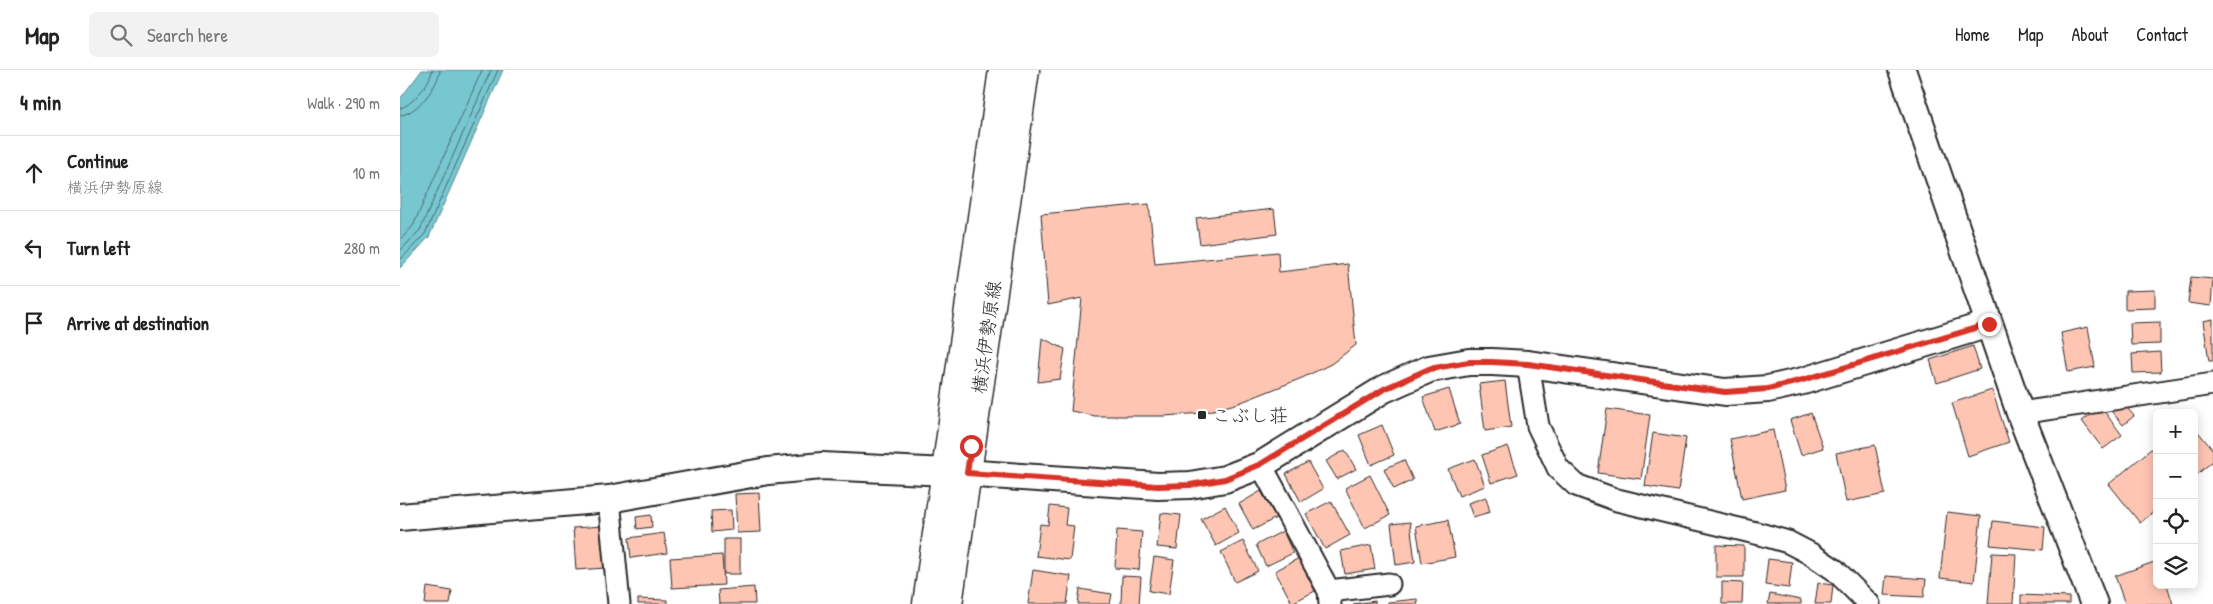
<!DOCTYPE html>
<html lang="en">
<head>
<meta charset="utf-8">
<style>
  :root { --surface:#fff; --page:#f2f2f2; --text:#222; --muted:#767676; --line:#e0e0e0 }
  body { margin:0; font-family:"Patrick Hand","Klee One",sans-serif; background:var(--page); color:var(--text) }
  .controls { position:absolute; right:15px; bottom:15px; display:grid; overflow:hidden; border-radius:8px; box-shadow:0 2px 12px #0003 }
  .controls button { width:45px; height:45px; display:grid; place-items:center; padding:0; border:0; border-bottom:1px solid var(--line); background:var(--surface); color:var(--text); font:25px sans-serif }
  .stop { position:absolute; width:15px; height:15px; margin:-11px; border:4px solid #d93025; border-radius:50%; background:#fff }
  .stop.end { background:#d93025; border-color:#fff; box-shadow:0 1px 5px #0008 }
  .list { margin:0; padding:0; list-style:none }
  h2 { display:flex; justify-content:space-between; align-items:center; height:65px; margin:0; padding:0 20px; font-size:21px }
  h2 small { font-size:16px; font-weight:400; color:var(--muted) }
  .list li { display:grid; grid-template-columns:32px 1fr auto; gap:15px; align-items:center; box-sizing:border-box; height:75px; padding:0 20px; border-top:1px solid var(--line) }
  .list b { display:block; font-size:19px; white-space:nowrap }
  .list p { margin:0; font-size:16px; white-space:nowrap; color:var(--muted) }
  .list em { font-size:16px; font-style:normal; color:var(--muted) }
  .icon { flex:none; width:28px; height:28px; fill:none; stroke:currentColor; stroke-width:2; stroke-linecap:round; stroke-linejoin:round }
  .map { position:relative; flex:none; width:1813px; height:534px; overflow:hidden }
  header { display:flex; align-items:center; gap:30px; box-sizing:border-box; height:70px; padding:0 25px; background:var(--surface); border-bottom:1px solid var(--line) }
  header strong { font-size:24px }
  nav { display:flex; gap:28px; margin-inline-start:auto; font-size:18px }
  .search { width:350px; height:45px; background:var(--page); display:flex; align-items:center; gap:12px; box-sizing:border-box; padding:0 18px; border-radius:8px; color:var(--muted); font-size:19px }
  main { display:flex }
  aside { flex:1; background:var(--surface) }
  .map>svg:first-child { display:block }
  .water { fill:#77c7d1; stroke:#59898f }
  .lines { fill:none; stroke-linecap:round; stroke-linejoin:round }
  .shore { stroke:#49696d; stroke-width:1 }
  .building { fill:#fec5b3; stroke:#2b2b2b }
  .minor-casing { stroke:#2b2b2b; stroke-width:25 }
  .tertiary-casing { stroke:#2b2b2b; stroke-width:30 }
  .primary-casing { stroke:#2b2b2b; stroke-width:31 }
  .minor { stroke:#fff; stroke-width:21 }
  .tertiary { stroke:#fff; stroke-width:26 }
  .primary { stroke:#fff; stroke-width:28 }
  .route { stroke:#d93025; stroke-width:6 }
  .poi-dot { fill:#2b2b2b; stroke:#fff; stroke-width:2 }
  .labels { text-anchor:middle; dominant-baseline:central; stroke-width:4; stroke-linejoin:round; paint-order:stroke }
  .street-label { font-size:19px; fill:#2b2b2b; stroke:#fff }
  .poi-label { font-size:19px; fill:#2b2b2b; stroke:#fff; text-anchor:start }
</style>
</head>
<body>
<header>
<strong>Map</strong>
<div class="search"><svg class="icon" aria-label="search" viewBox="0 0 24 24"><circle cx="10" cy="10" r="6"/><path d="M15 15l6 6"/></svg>Search here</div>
<nav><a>Home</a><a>Map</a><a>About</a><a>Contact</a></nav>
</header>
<main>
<aside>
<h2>4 min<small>Walk · 290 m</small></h2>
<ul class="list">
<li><svg class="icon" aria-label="ahead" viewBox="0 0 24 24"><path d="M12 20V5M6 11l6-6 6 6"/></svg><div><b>Continue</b><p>横浜伊勢原線</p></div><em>10 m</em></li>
<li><svg class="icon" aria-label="left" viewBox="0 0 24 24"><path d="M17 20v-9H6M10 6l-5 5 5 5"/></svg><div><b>Turn left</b></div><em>280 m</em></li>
<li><svg class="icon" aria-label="arrive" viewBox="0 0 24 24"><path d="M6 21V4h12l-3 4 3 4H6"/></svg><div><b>Arrive at destination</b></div></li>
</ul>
</aside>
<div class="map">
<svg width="1813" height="534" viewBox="0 0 1813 534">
  <rect width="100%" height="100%" fill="#fff"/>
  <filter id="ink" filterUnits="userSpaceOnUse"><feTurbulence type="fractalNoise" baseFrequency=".02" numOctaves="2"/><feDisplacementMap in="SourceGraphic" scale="10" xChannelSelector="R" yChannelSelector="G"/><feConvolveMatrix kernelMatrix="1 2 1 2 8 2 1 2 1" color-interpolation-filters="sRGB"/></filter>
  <g filter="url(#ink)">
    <path class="water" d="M22,0H103L29,167L0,198V29Z"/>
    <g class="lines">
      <g class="shore">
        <path d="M0,38C11,37 32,11 32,0"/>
        <path d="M0,45C16,45 39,15 40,0"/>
        <path d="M0,170L13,156L82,0"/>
        <path d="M0,181L20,160L91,0"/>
        <path d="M0,190L25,164L98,0"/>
      </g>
    </g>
    <g class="building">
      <path d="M749,134L755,194L878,182L879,202L948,194L956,275L931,294L902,308L839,333L802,343L765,346H695L671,341L682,228L648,235L641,144Z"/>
      <path d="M874,139L877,164L800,174L796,148Z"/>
      <path d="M1791,207L1813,209L1811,236L1788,233Z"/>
      <path d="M1755,220V238L1725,239V221Z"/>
      <path d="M1813,249V291H1809L1803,251Z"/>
      <path d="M1760,252V274L1731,275L1730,253Z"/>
      <path d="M1688,257L1695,297L1668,302L1661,263Z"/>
      <path d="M642,268L665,279L660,309L638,312Z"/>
      <path d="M1573,276L1580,299L1537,313L1530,290Z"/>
      <path d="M1760,282L1761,302L1733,303L1732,284Z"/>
      <path d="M1105,311L1111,357L1085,361L1079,314Z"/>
      <path d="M1049,319L1060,354L1035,362L1023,327Z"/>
      <path d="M1592,320L1609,372L1568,386L1552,333Z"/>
      <path d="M1722,332L1734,346L1723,355L1711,341Z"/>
      <path d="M1701,337L1722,365L1703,379L1682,351Z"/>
      <path d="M1207,339L1250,345L1241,409L1198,403Z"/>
      <path d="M1411,343L1423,378L1401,385L1390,350Z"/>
      <path d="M982,355L994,385L971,395L959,365Z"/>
      <path d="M1794,357L1813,380V391L1794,407Z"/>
      <path d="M1373,360L1385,420L1342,429L1330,369Z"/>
      <path d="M1253,363L1286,368L1278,421L1245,416Z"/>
      <path d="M1757,374V439L1740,453L1709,414Z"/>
      <path d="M1475,375L1485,424L1446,432L1436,383Z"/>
      <path d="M1108,376L1118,404L1091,413L1082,385Z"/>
      <path d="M945,380L956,399L937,409L926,391Z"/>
      <path d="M1075,389L1085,416L1059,426L1048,399Z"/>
      <path d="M1004,390L1013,410L994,419L984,399Z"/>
      <path d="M908,392L923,419L901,432L886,404Z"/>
      <path d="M970,405L990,445L965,458L945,418Z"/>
      <path d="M861,421L876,448L853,460L839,434Z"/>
      <path d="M359,423L361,462L337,463L335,424Z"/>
      <path d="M1086,427L1090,442L1073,447L1068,433Z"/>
      <path d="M931,431L950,465L925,479L906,444Z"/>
      <path d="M650,436L667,438L665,455L674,456L670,490L636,486L640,454L648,455Z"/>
      <path d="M825,436L839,463L816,476L801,449Z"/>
      <path d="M331,440L332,460L312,462L311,441Z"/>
      <path d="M1547,442L1581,446L1574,512L1540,508Z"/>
      <path d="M761,443L781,445L777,479L757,477Z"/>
      <path d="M251,445L252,457L237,459L236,447Z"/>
      <path d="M1048,450L1055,487L1022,493L1016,456Z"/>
      <path d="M1593,451L1645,457L1643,480L1590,475Z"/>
      <path d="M1010,452L1015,492L996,495L991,454Z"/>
      <path d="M203,456L206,498L176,500L173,458Z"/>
      <path d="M717,460L742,462L739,500L715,498Z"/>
      <path d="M883,461L893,483L866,496L856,475Z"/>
      <path d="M264,463L267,483L231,488L229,468Z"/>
      <rect x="324" y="469" width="16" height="35"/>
      <path d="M843,471L858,501L835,512L821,482Z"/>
      <path d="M971,475L975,499L945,504L941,481Z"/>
      <path d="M1316,475L1344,476V507H1316Z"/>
      <path d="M1592,483L1616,484L1613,534H1588Z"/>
      <path d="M322,485L324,515L272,518L270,488Z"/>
      <path d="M754,487L774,490L769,524L749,521Z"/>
      <path d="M899,488L915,521L892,533L875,501Z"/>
      <path d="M1368,489L1392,492L1389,518L1365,515Z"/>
      <path d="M1757,491V515H1767L1773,534H1725L1715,506Z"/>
      <path d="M633,500L671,506L667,534H628Z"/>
      <path d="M722,506L741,507L739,534H721Z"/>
      <path d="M1486,506L1526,509L1524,527L1484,525Z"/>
      <path d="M1322,512L1343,513L1342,534H1322Z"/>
      <path d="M1418,513L1433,515L1431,534H1415Z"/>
      <path d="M27,517L52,521L50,534H25Z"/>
      <path d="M354,517L355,534H319L318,520Z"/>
      <path d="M680,519L712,524L710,534H678Z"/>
      <path d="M1370,524L1401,530V534H1368Z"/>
      <path d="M1621,525L1669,527V534H1621Z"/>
      <path d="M238,529L267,530V534H238Z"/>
      <path d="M1017,529L1018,534H988V532Z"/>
      <path d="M975,531V534H953Z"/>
    </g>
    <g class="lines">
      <g class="minor-casing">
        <g id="minor">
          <path d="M1128,294L1138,356L1158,398L1176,415L1217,430L1360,464L1388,472L1411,484L1435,500L1469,534"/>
          <path d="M1620,343L1813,314"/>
          <path d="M861,395L929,521L930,534"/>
          <path d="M209,429L219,534"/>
          <path d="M929,521L989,514"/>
        </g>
      </g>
      <g class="tertiary-casing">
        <g id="tertiary">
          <path d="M1502,0L1620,343L1694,534"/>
          <path d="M0,447L209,429L368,401L422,396L547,402L758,416L790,415L825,409L861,395L984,319L1029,299L1069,292H1092L1128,294L1325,322L1368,319L1403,311L1589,254"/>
        </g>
      </g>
      <g class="primary-casing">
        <g id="primary">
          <path d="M527,534L603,0"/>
          <path d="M548,534L625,0"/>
        </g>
      </g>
      <use href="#minor" class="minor"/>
      <use href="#tertiary" class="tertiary"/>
      <use href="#primary" class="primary"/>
    </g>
  </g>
  <g class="lines" filter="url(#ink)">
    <path class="route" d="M571,376L567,403L758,416L790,415L825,409L861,394L984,319L1029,299L1069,292H1092L1128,294L1325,322L1368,319L1403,310L1589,254"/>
  </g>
  <rect class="poi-dot" x="797" y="340" width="10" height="10" rx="2.5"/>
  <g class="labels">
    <g class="street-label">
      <text transform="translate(586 267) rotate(-82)">横浜伊勢原線</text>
    </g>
    <g class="poi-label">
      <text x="812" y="345">こぶし荘</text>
    </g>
  </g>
</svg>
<div class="controls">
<button>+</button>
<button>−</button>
<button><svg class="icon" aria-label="locate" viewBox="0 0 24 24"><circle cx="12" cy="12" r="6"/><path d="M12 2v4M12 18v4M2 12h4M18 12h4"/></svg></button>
<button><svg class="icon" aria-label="layers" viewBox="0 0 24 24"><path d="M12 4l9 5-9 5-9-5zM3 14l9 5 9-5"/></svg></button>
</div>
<div class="stop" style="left:571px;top:376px"></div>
<div class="stop end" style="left:1589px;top:254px"></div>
</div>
</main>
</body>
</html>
